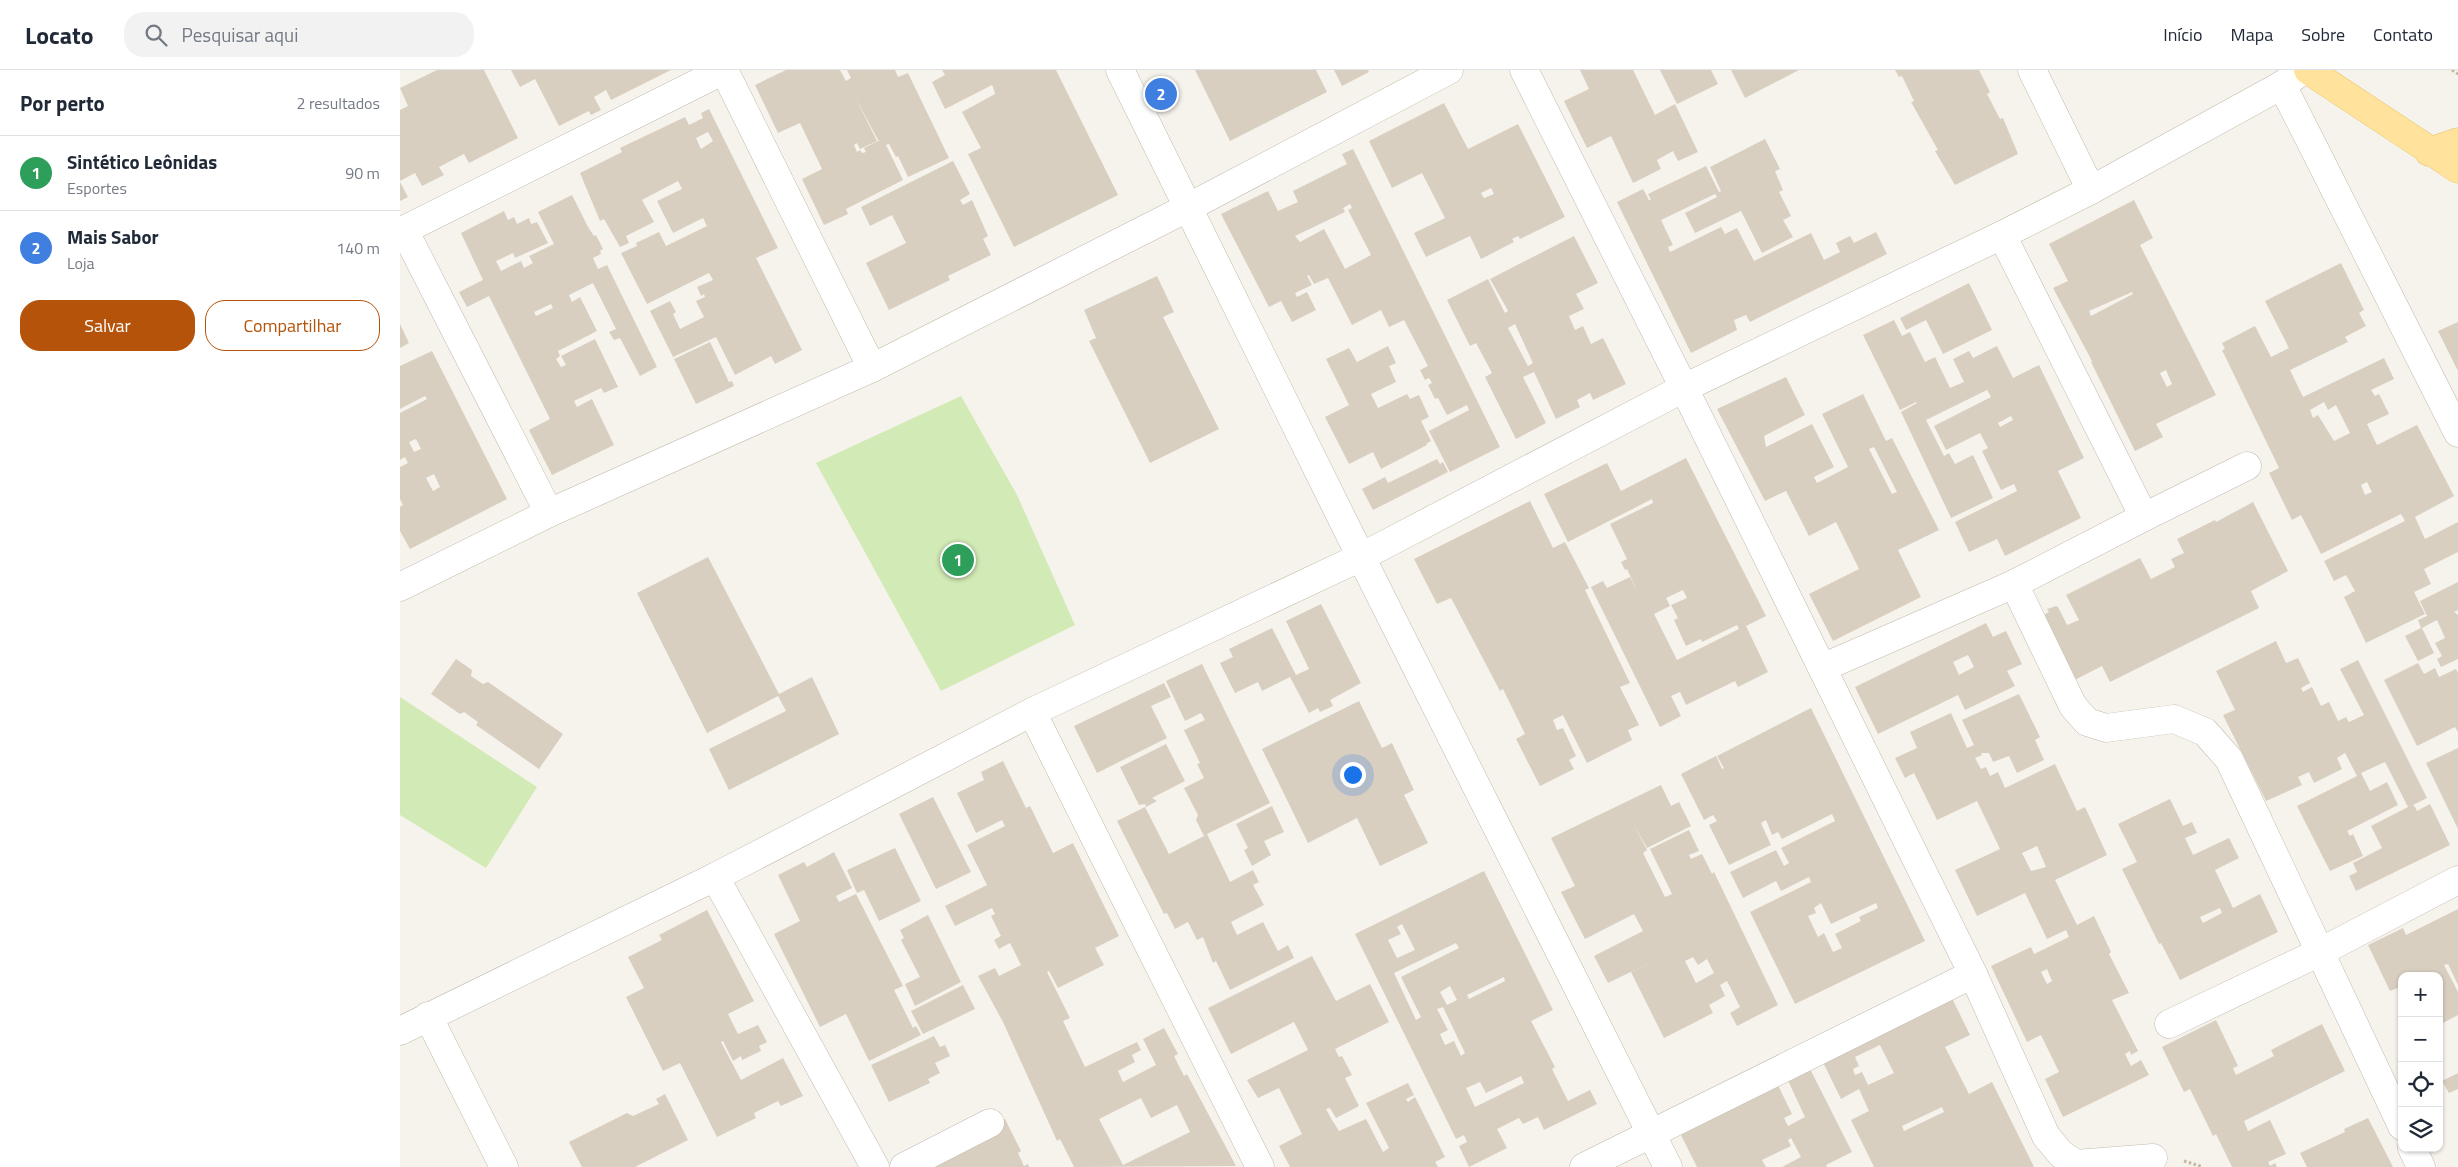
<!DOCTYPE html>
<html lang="pt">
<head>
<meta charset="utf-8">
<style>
  :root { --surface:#fff; --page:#f2f2f3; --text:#1f2937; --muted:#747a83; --line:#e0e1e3; --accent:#b45309 }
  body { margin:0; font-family:"Titillium Web",sans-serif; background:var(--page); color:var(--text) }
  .controls { position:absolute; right:15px; bottom:15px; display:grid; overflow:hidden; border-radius:10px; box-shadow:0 1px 4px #0004 }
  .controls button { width:45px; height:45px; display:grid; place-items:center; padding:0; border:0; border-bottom:1px solid var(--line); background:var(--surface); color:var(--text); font:25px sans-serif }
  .you { position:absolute; left:952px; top:704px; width:18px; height:18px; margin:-12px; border:4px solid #fff; border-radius:50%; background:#1a73e8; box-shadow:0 0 0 8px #1a73e833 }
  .badge { display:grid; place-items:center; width:32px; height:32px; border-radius:50%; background:var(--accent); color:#fff; font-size:16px; font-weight:700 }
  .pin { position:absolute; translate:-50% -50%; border:2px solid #fff; box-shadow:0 1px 5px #0006 }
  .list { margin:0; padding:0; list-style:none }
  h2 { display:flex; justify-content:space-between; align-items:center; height:65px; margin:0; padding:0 20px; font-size:21px }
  h2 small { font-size:16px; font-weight:400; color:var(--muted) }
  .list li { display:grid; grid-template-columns:32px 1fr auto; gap:15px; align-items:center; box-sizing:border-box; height:75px; padding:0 20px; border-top:1px solid var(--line) }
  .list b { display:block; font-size:19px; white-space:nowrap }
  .list p { margin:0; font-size:16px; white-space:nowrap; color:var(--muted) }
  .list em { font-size:16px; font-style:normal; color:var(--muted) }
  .actions { display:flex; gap:10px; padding:15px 20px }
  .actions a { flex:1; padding:11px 0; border:1px solid var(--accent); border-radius:20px; text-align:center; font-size:18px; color:var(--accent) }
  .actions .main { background:var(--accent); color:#fff }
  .icon { flex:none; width:28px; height:28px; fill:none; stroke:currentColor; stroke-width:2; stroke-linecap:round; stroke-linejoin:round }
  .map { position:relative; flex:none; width:2058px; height:1097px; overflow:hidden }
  header { display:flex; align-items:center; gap:30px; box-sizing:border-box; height:70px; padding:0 25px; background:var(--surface); border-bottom:1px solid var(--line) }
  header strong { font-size:24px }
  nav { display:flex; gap:28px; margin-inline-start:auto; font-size:18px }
  .search { width:350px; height:45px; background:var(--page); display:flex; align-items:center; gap:12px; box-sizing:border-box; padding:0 18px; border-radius:20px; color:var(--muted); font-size:19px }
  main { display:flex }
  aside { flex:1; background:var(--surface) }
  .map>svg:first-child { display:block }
  .green { fill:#d2eab5 }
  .building { fill:#d8cfc1; fill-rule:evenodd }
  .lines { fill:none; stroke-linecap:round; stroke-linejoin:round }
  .minor-casing { stroke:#c2bbae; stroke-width:29 }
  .major-casing { stroke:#e6c16a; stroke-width:29 }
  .path { stroke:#c4b79f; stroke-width:3; stroke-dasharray:2.5 2.5; stroke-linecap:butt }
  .minor { stroke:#fff; stroke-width:28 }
  .major { stroke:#ffe39c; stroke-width:28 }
</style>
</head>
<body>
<header>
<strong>Locato</strong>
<div class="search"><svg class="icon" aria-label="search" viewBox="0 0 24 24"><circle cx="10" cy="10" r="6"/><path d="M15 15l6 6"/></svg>Pesquisar aqui</div>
<nav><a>Início</a><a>Mapa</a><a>Sobre</a><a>Contato</a></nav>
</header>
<main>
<aside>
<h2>Por perto<small>2 resultados</small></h2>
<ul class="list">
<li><span class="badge" style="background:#2e9e5b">1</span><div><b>Sintético Leônidas</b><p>Esportes</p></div><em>90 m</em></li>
<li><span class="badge" style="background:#3f7fe0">2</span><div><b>Mais Sabor</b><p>Loja</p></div><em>140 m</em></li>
</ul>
<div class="actions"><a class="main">Salvar</a><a>Compartilhar</a></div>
</aside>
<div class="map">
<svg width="2058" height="1097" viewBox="0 0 2058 1097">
  <rect width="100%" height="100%" fill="#f6f3ec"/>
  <g class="green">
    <path d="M561,326L617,425L675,555L541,621L416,393Z"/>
    <path d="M0,627L137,717L86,798L0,745Z"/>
  </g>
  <g class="building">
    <path d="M37,0H84L118,68L69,93L64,84L39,97L44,105L22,116L15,103L0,111V40L8,36L0,18Z"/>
    <path d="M111,0H271L211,30L206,20L194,27L201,40L191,45L189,41L159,56L135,9L120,17Z"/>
    <path d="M386,0H440L446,11L451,8L447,0H495L498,7L508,3L549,88L508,107L498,86L496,87L489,74L486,75L503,110L446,139L448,144L424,155L402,109L422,99L400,53L378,63L355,15ZM455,27L478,70H480L464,78L466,82L462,83L460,80L457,82L454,75L457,73L460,79L477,71Z"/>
    <path d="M542,0H656L718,125L614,177L568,84L581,78L562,42L595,24L593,17L592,15L545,39L532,12L545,5Z"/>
    <path d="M795,0H916L927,22L830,71Z"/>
    <path d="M934,0H968L969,2L942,16Z"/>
    <path d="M1180,0H1233L1255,45L1275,34L1298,82L1278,91L1273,81L1257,90L1261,99L1233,113L1211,66L1187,78L1164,31L1189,19Z"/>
    <path d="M1260,0H1311L1318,14L1277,34Z"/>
    <path d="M1331,0H1399L1345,28Z"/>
    <path d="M1495,0H1579L1590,22L1587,24L1600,49L1603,48L1618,84L1555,115L1535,81L1538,80L1511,32L1514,31L1502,6L1499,7Z"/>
    <path d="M1044,33L1068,79L1118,54L1165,147L1120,169L1118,166L1112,169L1114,172L1081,189L1070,166L1026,187L1014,163L1045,148L1022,103L992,118L969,71ZM1091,118L1094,124L1084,128L1081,123Z"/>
    <path d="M309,39L378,178L356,188L402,280L375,294L371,286L335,305L316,267L273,287L250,241L270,231L276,242L273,244L280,259L304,247L296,231L305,227L304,224L301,226L297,217L313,210L309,203L247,234L221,183L237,176L236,173L259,162L266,176L307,156L303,148L273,163L257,131L282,119L278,111L242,130L254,152L226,166L229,173L220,177L204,149L200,151L180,103L222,82L220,78L285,47L289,55L303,48L301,43ZM308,62L313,71L301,79L296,68Z"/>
    <path d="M1365,69L1380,99L1375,101L1383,120L1379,122L1391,146L1383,150L1393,167L1362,183L1341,141L1295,163L1285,143L1317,127L1315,124L1261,150L1273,175L1268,177L1270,182L1321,157L1325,164L1337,158L1354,191L1411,163L1424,190L1440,182L1436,173L1450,166L1454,173L1476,162L1487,184L1350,252L1346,245L1334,250L1337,260L1291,283L1217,132L1243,119L1249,130H1251L1248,124L1306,96L1319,122L1321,121L1310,97Z"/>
    <path d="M953,79L1100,377L1050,402L1029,361L1069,340L1067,335L1047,345L1038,328L1035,329L1028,315L1032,313L1029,308L1025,310L1020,300L1028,296L1004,250L989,257L981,240L952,255L928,208L914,214L909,205L907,206L912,215L895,223L897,227L907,222L916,240L892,252L881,231L869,237L821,144L868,121L878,141L898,132L893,121L947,94L942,84ZM950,134L952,138L948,140L971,185L945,199L924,159L900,172L895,166L945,142L943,138Z"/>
    <path d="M553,91L570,124L560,130L563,135L572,130L588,166L583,169L591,185L548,206L550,210L489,240L466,193L506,173L492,145L470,156L461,137Z"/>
    <path d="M0,112L8,127L0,131Z"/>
    <path d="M172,125L188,157L194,166L196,165L203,179L200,181L201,184L193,188L198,199L207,195L257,297L240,306L220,268L214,270L209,262L216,259L193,213L169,225L172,232L180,227L197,261L158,281L160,286L156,289L161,297L166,295L161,286L195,269L218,317L204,323L201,318L174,331L177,337L192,329L214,375L152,405L129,360L150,349L89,226L67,237L59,222L83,210L61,163L104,141L108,150L114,147L117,154L129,148L131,154L137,152L148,173L115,188L113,183L96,191L101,201L121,191L124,198L133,193L129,186L154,174L138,142ZM151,234L153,238L136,246L134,242Z"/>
    <path d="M1734,130L1753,168L1740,175L1816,325L1756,354L1763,367L1735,381L1691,292L1692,291L1653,218L1668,211L1649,174ZM1732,222L1733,224L1691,246L1689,241ZM1766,300L1772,314L1767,317L1760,303Z"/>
    <path d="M1174,166L1198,213L1176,224L1184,239L1169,246L1175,260L1183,256L1191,274L1203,268L1226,314L1193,330L1190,323L1177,330L1180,337L1156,349L1134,302L1123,307L1146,353L1116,369L1085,307L1092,303L1076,273L1070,276L1047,230L1088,209L1105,243L1108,241L1107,239L1090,209ZM1115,254L1133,293L1128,296L1108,258Z"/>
    <path d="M1941,193L1964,240L1959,243L1966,256L1945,267L1948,272L1890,300L1903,327L1984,288L1994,309L1971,320L1975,326L1979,324L1989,344L1967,354L1977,375L2017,355L2054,426L2015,447L2025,469L2058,452V482L2024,499L2031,514L2014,522L2025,544L1966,573L1944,527L1955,521L1946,505L1934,511L1924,491L2005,451L2001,444L1921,484L1901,445L1892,450L1869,403L1879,398L1822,280L1825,279L1822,273L1855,256L1871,287L1889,278L1865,231ZM1924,332L1928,340L1936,335L1950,363L1934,371L1918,345L1913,348L1910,340ZM1967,412L1972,422L1965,425L1961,415Z"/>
    <path d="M757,206L774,242L763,247L819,359L750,393L689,271L696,268L684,240Z"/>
    <path d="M1569,213L1592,260L1543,284L1526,250L1506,260L1500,248Z"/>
    <path d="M1494,250L1502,266L1510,262L1525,292L1535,287L1550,318L1564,312L1553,289L1569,281L1573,288L1597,276L1613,308L1639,295L1684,388L1658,401L1681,448L1605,486L1597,469L1569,482L1555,452L1617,421L1614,414L1601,420L1582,381L1588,378L1580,363L1546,380L1534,356L1591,327L1587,320L1526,350L1544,386L1549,383L1555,394L1573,385L1593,428L1551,448L1501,342L1517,333L1516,332L1500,340L1463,265ZM1611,346L1613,350L1600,357L1598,353Z"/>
    <path d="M2058,252V301L2038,261Z"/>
    <path d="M0,254L9,273L0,278Z"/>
    <path d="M310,272L329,312L332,311L334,316L296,334L274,289Z"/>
    <path d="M988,276L996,293L989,296L996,312L971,324L978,338L1007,324L1010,329L1019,325L1029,347L1021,351L1031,371L1026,374L1027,375L981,399L973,382L949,394L925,347L949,335L926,289L949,278L957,292Z"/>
    <path d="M32,281L107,429L10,479L0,461V437L3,435L0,429V397L8,393L5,387L0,390V343L27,329L25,326L0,339V296ZM16,369L21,379L14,382L9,372ZM34,404L40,417L33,421L26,408Z"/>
    <path d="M1386,307L1405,345L1364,366L1366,377L1412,354L1434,397L1414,407L1417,413L1448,397L1422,344L1463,324L1486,371L1492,368L1539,460L1498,480L1521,527L1433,571L1409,524L1459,499L1436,452L1409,466L1386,421L1365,431L1317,339ZM1474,377L1497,422L1492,424L1469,379Z"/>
    <path d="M1286,388L1366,546L1346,556L1368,602L1338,617L1335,611L1286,635L1280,622L1271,626L1281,646L1260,657L1191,517L1203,511L1207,518L1230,507L1238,523L1227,499L1225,500L1221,492L1227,489L1210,454L1253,433L1252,429L1168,472L1144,424L1207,393L1221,421ZM1283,520L1287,528L1271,535L1278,548L1274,550L1286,576L1301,569L1302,572L1337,555L1339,559L1277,590L1254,544L1270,536L1266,528Z"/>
    <path d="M1037,389L1040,394L1043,392L1048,402L973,440L962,419L985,407L988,413Z"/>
    <path d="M1130,431L1153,478L1165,472L1189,518L1185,520L1230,613L1220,617L1239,655L1228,660L1232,670L1187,693L1163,645L1153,650L1157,660L1163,658L1176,686L1169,690L1174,699L1140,716L1116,669L1125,664L1103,619L1100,621L1051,528L1037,534L1014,489Z"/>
    <path d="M1853,432L1888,501L1851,521L1859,538L1710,612L1702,596L1665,615L1638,548L1649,542L1647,539L1656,536L1658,537L1667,555L1679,550L1666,525L1740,488L1751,509L1775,497L1771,489L1784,483L1777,469L1815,450L1821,462L1816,452Z"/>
    <path d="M308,487L379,624L412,607L439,664L329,720L309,679L386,641L378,626L307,663L237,523Z"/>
    <path d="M2058,512V540L2054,542L2058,545V589L2041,597L2037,589L2042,586L2035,573L2045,568L2037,550L2022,558L2034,583L2018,591L2005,566L2021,558L2018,550L2027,546L2020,531Z"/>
    <path d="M921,534L961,613L930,630L933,636L920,642L918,638L909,643L890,607L862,621L858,612L835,623L820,593L833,587L829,579L872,558L896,605L909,599L886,551Z"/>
    <path d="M1586,553L1593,567L1606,561L1622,594L1607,601L1615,616L1565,640L1558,625L1478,664L1455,617ZM1568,585L1574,597L1559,605L1553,592Z"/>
    <path d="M1876,571L1886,593L1898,588L1910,613L1901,618L1903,622L1912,617L1921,636L1929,632L1938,651L1946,647L1949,652L1964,645L1940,599L1958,590L2027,728L2013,735L2015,737L2017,741L2030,734L2050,775L1956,821L1949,806L1957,802L1953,793L1982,778L1971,756L2008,737L1985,692L1961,703L1970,721L1987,712L1998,735L1947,761L1950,766L1953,764L1963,786L1930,801L1897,736L1957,706L1945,683L1937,688L1942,699L1914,713L1909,702L1898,707L1902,715L1866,731L1823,645L1835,640L1816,601Z"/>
    <path d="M56,589L72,600L71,606L83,614L88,612L163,664L139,699L76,655L78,652L64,642L60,644L31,624Z"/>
    <path d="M2018,593L2024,604L2035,598L2039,607L2056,599L2058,603V662L2055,657L2017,676L1984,610Z"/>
    <path d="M802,594L870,733L807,764L830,812L853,800L859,812L853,815L864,835L831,852L837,865L863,852L878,881L888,875L894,888L830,920L816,891L813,893L803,867L797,870L788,852L775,859L767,843L764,844L717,751L745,737L769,784L804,766L796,750L798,745L784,718L804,708L797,694L800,693L784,660L805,650L801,643L785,651L766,611Z"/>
    <path d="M764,613L771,627L751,636L767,668L697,703L674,656Z"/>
    <path d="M1619,624L1640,667L1635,670L1644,690L1617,703L1609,686L1593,692L1589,683H1581L1582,685L1575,688L1581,699L1586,697L1590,706L1598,702L1605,718L1655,694L1677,741L1685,737L1707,785L1655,810L1677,855L1694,846L1711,882L1709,884L1729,923L1712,930L1738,981L1731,985L1730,981L1725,984L1731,996L1741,990L1749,1005L1663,1047L1645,1009L1659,1002L1641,965L1627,972L1591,896L1631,877L1634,884L1669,867L1666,860L1647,869L1625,823L1577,846L1555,800L1600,779L1577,731L1537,750L1514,703L1505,708L1495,688L1517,678L1510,662L1551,643L1567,678L1574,675L1562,650ZM1637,776L1646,797L1631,801L1622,783ZM1647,899L1652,911L1647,914L1641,902Z"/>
    <path d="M959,631L982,678L992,673L1014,720L1004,725L1028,773L980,796L957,748L908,773L862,679Z"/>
    <path d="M1411,638L1525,871L1395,934L1350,842L1411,812L1409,807L1381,821L1376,811L1343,828L1330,802L1376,780L1384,796L1389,793L1381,778L1435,751L1432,744L1382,769L1378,762L1372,765L1366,750L1361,753L1371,775L1329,795L1309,755L1317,751L1313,745L1304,750L1281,704L1316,686L1322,699L1324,698L1317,686ZM1421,833L1431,854L1476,833L1478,838L1459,847L1461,851L1435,864L1442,878L1433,882L1424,863L1418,867L1408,846L1416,843L1414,838Z"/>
    <path d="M766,674L785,711L752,728L757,731L746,737L745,734L739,735L720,697Z"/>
    <path d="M2058,678V759L2026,693Z"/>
    <path d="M603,691L626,738L630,736L653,783L673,773L719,866L695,878L704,895L658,918L649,901L647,902L670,948L663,951L685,997L737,972L741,980L732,985L735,992L718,1001L723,1012L756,995L743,969L764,958L778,984L774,986L784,1006L787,1004L836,1096L674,1097L660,1069L657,1071L603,952L578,906L595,898L599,906L621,895L610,873L599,879L594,870L601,866L591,846L595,844L592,838L555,856L545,836L587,815L567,775L605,756L602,750L576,763L557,723L584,710L581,702ZM741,1028L751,1048L777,1035L790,1062L723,1095L699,1049Z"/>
    <path d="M1261,715L1271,736L1279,732L1291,756L1247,778L1234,755L1247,780L1243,783L1265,827L1272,824L1250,779L1289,760L1299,781L1289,785L1291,789L1302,784L1312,804L1314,802L1378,935L1337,956L1330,943L1340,937L1327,911L1320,915L1325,926L1309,935L1313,943L1264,968L1231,902L1278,879L1208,913L1194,886L1243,861L1234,844L1185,869L1161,822L1175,816L1151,768ZM1293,887L1298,895L1307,889L1314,903L1296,913L1285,891Z"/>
    <path d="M533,727L571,802L536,819L499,744Z"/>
    <path d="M1770,729L1783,756L1792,752L1797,763L1785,768L1793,785L1829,768L1839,788L1815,800L1833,838L1860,824L1878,862L1780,910L1761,873L1759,874L1722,799L1737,792L1718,754ZM1820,838L1822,843L1803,853L1800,847Z"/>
    <path d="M872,736L884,762L864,771L871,785L852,796L844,780L848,778L836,754Z"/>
    <path d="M495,778L521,831L479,851L464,820L457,823L447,800Z"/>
    <path d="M434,782L452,818L436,826L439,832L456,824L503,916L494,920L513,958L516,956L521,965L469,991L446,944L420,957L374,864L400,851L378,805L404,792L407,797Z"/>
    <path d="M1084,801L1153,940L1131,951L1155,997L1152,999L1168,1031L1190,1020L1197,1034L1144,1060L1138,1047L1123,1054L1119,1048L1097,1059L1107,1078L1069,1097L1059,1076L1067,1072L1064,1065L1056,1069L955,864ZM1002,854L1015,880L997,888L988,870L1001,864L997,857ZM1056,873L1059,878L1001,907L1021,947L1016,950L994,903ZM1104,907L1105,911L1069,929L1067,925ZM1050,916L1057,930L1047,935L1040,922ZM1043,937L1065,983L1061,986L1054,971L1045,975L1040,964L1048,960L1037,939ZM1121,1006L1124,1013L1075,1037L1066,1018L1080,1012L1086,1023Z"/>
    <path d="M2058,839V915L2048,894L2044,895L2058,922V945L2039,955V906H2002V916L1990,921L1968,875L2003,858L2006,865Z"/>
    <path d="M307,840L354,931L328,944L338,964L358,955L367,972L359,976L361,981L342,990L341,986L333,991L323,971L321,972L341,1010L383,988L403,1026L381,1036L378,1031L354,1043L356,1048L317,1067L280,993L263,1001L226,927L244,918L228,887L262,870L259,865Z"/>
    <path d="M528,845L561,912L515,936L505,914L520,907L501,870L504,868L500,860Z"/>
    <path d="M912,886L936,931L970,914L989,952L935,979L939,987L942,986L952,1005L945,1008L959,1036L936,1048L930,1038L926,1039L932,1050L939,1061L966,1049L983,1082L989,1078L966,1033L1008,1013L1014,1025L1006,1029L1008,1032L1015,1027L1045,1087L1035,1092L1038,1097H890L879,1076L902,1064L879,1018L858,1028L847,1010L908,980L894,952L831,984L808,938Z"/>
    <path d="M563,915L575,939L523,964L511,941Z"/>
    <path d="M1547,918L1570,965L1545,977L1569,1024L1592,1012L1634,1097H1474L1451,1050L1469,1041L1459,1019L1441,1029L1418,982ZM1480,975L1494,1003L1468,1015L1462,1002L1455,1005L1453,999L1459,996L1455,987ZM1542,1037L1544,1042L1504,1061L1502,1056Z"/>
    <path d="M1816,950L1838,996L1833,998L1836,1005L1874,986L1871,980L1922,954L1945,1001L1844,1051L1848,1061L1870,1050L1886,1084L1868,1092L1870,1096L1875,1093L1877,1097H1832L1816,1064L1813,1066L1790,1019L1784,1022L1762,977Z"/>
    <path d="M534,966L540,977L545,975L550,986L535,993L540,1003L528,1009L530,1013L489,1032L471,995Z"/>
    <path d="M1405,989L1452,1082L1426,1095L1427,1097H1382L1401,1087L1391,1068L1388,1070L1391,1076L1362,1090L1366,1097H1297L1275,1053L1373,1005L1392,1044L1384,1048L1388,1056L1405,1047L1383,1000Z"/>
    <path d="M2058,1003V1019L2049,1023L2042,1011Z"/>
    <path d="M265,1024L288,1070L235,1097H182L169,1072L227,1043L233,1046L259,1034L256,1029Z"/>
    <path d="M1968,1048L1993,1097H1907L1900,1083L1945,1062L1944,1059Z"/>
    <path d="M605,1049L621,1081L618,1083L624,1096L628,1094L629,1097H509Z"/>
  </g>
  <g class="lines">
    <g class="minor-casing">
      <g id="minor">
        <path d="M324,0L472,298"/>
        <path d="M720,0L961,487L1268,1097"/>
        <path d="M1124,0L1284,318L1573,904L1646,1066L1661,1084L1676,1094L1753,1088"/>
        <path d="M1632,0L1691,120"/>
        <path d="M1882,15L2058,363"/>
        <path d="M4,160L149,443"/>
        <path d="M0,162L324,0"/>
        <path d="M1602,165L1744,447L1847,396"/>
        <path d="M1744,447L1614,514L1673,636L1687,652L1706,658L1774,649L1805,662L1829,689L2002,1056"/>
        <path d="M0,517L149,443L472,298L789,137L1049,0"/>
        <path d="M1422,598L1614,514"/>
        <path d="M632,642L860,1097"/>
        <path d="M315,807L475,1097"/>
        <path d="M28,946L104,1097"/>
        <path d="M1769,954L1920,882L2058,810"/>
        <path d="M0,961L315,807L632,642L961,487L1284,318L1602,165L1691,120L1882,15L1904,0"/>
        <path d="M2012,1078L2021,1097"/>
        <path d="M504,1097L590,1053"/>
        <path d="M1184,1097L1573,904"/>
      </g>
    </g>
    <g class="major-casing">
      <g id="major">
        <path d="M1908,0L2058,99"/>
        <path d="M2029,82L2058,72"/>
      </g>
    </g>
    <g class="path">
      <path d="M2052,0L2058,4"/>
      <path d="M1784,1091L1803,1097"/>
    </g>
    <use href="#minor" class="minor"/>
    <use href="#major" class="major"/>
  </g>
</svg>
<div class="controls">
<button>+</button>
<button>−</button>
<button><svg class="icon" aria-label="locate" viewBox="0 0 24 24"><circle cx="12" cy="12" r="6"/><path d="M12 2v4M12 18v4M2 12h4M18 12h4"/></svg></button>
<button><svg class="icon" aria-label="layers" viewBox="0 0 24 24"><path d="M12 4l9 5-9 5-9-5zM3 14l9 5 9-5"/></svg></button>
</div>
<div class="you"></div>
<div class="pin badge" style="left:558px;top:490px;background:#2e9e5b">1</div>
<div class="pin badge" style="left:761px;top:24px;background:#3f7fe0">2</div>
</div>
</main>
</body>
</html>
